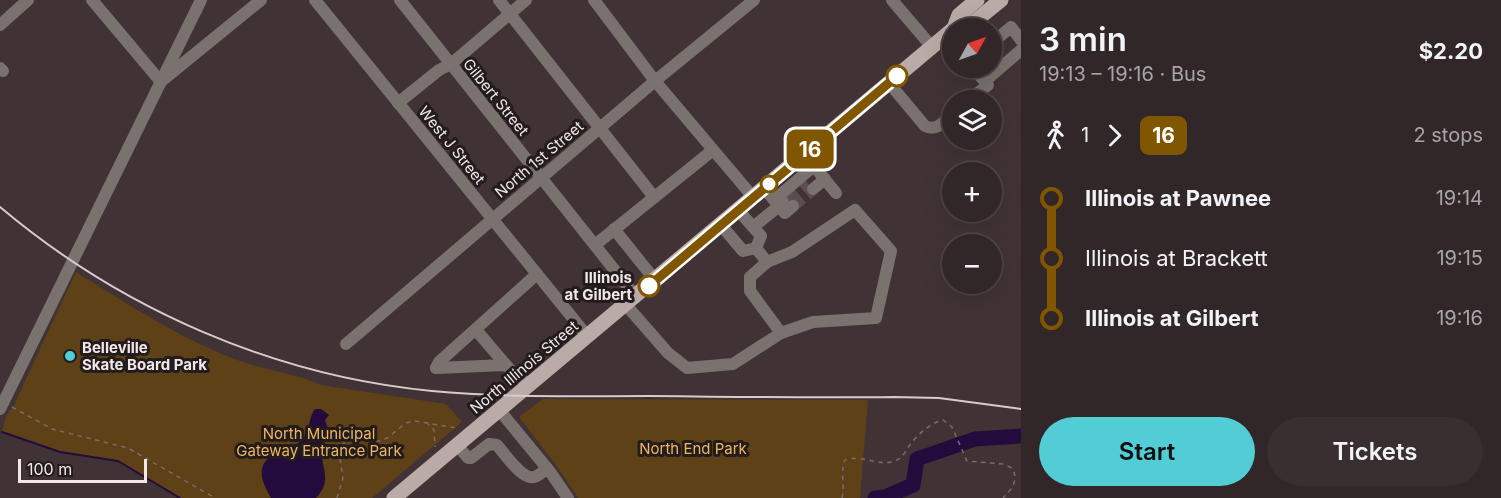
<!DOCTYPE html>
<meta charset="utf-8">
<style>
:root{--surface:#312628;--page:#392e30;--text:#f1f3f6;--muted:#a8a5a8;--line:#4c4345;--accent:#52ccd5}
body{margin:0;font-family:Inter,sans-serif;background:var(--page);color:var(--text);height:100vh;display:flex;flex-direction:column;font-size:22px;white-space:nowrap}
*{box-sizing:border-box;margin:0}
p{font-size:20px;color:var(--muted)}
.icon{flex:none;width:33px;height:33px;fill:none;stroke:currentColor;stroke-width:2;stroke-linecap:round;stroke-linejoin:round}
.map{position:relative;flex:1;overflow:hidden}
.drawer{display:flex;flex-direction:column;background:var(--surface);width:480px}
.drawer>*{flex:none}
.badge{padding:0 12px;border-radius:9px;font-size:21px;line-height:39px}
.needle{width:39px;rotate:50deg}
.fabs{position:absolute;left:942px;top:18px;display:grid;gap:12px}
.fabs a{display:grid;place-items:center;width:60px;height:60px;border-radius:50%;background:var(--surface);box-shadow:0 6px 24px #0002,0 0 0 2px var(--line);font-size:30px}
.scale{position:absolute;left:18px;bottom:15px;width:129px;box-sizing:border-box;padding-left:6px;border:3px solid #f1e7e8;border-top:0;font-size:16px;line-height:21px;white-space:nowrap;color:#f1e7e8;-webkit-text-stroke:4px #231c1d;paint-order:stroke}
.map>.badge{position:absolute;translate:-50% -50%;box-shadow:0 0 0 3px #fff}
.legs{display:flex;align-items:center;gap:9px;height:66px;padding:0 18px;font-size:20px}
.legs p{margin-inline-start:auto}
.overview{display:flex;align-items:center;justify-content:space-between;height:102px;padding:0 18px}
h1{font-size:33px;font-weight:600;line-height:45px}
.action{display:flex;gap:12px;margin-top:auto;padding:12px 18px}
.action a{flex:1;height:69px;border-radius:36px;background:var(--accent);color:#111;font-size:24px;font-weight:600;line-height:69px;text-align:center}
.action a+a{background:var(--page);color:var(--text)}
ul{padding:0 18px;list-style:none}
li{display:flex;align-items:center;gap:21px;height:60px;font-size:22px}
li i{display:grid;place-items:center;width:9px;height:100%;margin:0 8px;background:currentColor}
li i::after{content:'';width:15px;height:15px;margin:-8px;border:4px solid;border-radius:50%;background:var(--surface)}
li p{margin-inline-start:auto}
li:first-child i{background:linear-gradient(#0000 50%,currentColor 0)}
li:last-child i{background:linear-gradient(currentColor 50%,#0000 0)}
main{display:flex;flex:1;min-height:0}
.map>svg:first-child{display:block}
.green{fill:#5e4116}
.water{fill:#240b3e}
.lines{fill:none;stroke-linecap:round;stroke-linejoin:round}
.stream{stroke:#240b3e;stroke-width:2}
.river{stroke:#240b3e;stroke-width:15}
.minor-tunnel{stroke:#5b4e50;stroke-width:12;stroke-dasharray:12 6;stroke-linecap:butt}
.path{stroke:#796c6e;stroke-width:1.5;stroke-dasharray:4.5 4.5;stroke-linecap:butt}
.minor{stroke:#79726f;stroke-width:12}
.major{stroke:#baaba6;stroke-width:15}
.rail{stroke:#d6cccd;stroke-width:2}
.line-1-casing{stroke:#fff;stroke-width:14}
.line-1{stroke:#815601;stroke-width:9}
.stop-1-dot{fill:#fff;stroke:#815601;stroke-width:3}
.poi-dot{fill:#52ccd5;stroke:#231c1d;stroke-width:2}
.labels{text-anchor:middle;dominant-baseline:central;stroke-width:6;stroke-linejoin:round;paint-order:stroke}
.street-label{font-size:15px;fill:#f1e7e8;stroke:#231c1d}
.stop-label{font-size:15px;font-weight:bold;fill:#f1e7e8;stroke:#231c1d;text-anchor:end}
.poi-label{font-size:15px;font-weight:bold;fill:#f1e7e8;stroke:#231c1d;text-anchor:start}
.park-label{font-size:15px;fill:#f0b562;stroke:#231c1d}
</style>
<main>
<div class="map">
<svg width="1021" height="498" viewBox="0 0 1021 498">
<rect width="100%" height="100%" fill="#413335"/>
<g class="green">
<path d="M76,272C131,306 185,342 246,363C271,371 297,374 321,385L446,404L462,422L372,498H180L118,461L60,452L2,432L6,416L13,407Z"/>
<polygon points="543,399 868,400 860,498 578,498 556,465 519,417"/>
</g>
<path class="water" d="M315,409H321L329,415L325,420L329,431C326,437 322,444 322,450C321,470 333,480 316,498H271C258,475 256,462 282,449C287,446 295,445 300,442C310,434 308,418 315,409Z"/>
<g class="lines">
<polyline class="stream" points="2,432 60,452 118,461 180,498"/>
<polyline class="river" points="875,498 885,497 913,485 917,459 975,439 1021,436"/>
<g class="minor-tunnel">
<polyline points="787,199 807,182"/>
<polyline points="793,206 813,189"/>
</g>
<g class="path">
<polyline points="12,407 52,429 128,448 215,498"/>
<polyline points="426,422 434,430 435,447"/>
<polyline points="337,498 343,478 339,452 343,444 347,441 380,441 387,438 406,423 415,421 457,428"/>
<path d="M842,498C845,486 840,471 845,460C862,454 882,468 897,460C903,457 906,451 909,446C917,435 930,423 943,420L952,427L967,461L1003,464L1012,468C1019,480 1012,489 1003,498"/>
</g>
<g class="minor">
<polyline points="92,0 161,82"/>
<polyline points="315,0 588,337"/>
<polyline points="400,0 636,297"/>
<polyline points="499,0 654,197"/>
<polyline points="594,0 655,81 753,197"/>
<polyline points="892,0 932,47"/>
<polyline points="0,25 28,0"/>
<polyline points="992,43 1011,27 1021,40"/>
<polyline points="0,68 3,71"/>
<polyline points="164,79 261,0"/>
<polyline points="985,81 1021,50"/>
<path d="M889,83L925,126C937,132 944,121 952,114"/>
<polyline points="969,100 988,85 973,68"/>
<polyline points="398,103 439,70 451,64 526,0"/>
<polyline points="809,160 836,193"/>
<polyline points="813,189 825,179"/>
<polyline points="774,200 814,166"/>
<polyline points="783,202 779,206 785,213 793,206"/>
<polyline points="738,210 753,227 779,206 764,188"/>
<polyline points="721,225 743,251 756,248 761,236 753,227"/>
<polyline points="614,229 655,280"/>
<polyline points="595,245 713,150"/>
<polyline points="767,262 792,252 855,210 891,251 876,318 813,322 781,333"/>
<polyline points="626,305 668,353 687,368 733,364 781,333 750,291 750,277 767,262 756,248"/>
<polyline points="476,330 506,365"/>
<polyline points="346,344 655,81 754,0"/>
<polyline points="436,368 439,362 537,274"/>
<polyline points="436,368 506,365 514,374 530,385"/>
<polyline points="0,409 201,0"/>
<polyline points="500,411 551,473 568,498"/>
<path d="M458,446L468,458H471L489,444L497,445C505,454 522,480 534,477C539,476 543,471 547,468"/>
</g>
<g class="major">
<polyline points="954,28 959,15 977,0"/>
<polyline points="962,28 969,26 1001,0"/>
<polyline points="394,498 952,30"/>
</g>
<path class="rail" d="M0,207C121,309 274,376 432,391C504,398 577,396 649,396C731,397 813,398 894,397L939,398L1021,409"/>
</g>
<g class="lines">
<g class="line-1-casing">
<polyline id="line-1" points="649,286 897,76"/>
</g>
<use href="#line-1" class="line-1"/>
</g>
<g class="stop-1-dot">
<circle cx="897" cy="76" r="10"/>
<circle cx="769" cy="184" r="8"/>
<circle cx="649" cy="286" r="10"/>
</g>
<circle class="poi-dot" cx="70" cy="356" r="6"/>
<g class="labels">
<g class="street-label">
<text transform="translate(496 97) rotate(51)">Gilbert Street</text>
<text transform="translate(452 145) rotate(51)">West J Street</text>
<text transform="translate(539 159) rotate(-40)">North 1st Street</text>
<text transform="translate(524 367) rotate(-40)">North Illinois Street</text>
</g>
<g class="stop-label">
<text x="632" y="277">Illinois<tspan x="632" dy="17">at Gilbert</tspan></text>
</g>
<g class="poi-label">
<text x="82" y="347">Belleville<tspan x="82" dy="17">Skate Board Park</tspan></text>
</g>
<g class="park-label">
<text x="319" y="433">North Municipal<tspan x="319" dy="17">Gateway Entrance Park</tspan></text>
<text x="693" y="448">North End Park</text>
</g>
</g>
</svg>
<div class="fabs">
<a><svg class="needle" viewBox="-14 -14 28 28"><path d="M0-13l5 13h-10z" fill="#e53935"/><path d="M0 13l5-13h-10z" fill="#a8a5a8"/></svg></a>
<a><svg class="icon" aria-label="layers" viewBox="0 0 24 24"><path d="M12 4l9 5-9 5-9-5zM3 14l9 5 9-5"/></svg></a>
<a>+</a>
<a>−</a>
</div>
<div class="scale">100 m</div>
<b class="badge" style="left:810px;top:149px;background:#815601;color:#fff">16</b>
</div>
<section class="drawer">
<div class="overview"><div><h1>3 min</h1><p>19:13 – 19:16 · Bus</p></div><b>$2.20</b></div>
<div class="legs"><svg class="icon" aria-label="walk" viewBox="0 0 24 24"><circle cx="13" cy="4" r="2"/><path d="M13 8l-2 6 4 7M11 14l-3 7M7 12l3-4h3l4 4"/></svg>1<svg class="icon" aria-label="forward" viewBox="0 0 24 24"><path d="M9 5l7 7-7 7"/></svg><b class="badge" style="background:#815601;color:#fff">16</b><p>2 stops</p></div>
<ul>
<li><i style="color:#815601"></i><b>Illinois at Pawnee</b><p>19:14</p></li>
<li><i style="color:#815601"></i><span>Illinois at Brackett</span><p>19:15</p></li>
<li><i style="color:#815601"></i><b>Illinois at Gilbert</b><p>19:16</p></li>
</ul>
<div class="action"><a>Start</a><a>Tickets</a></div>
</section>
</main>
